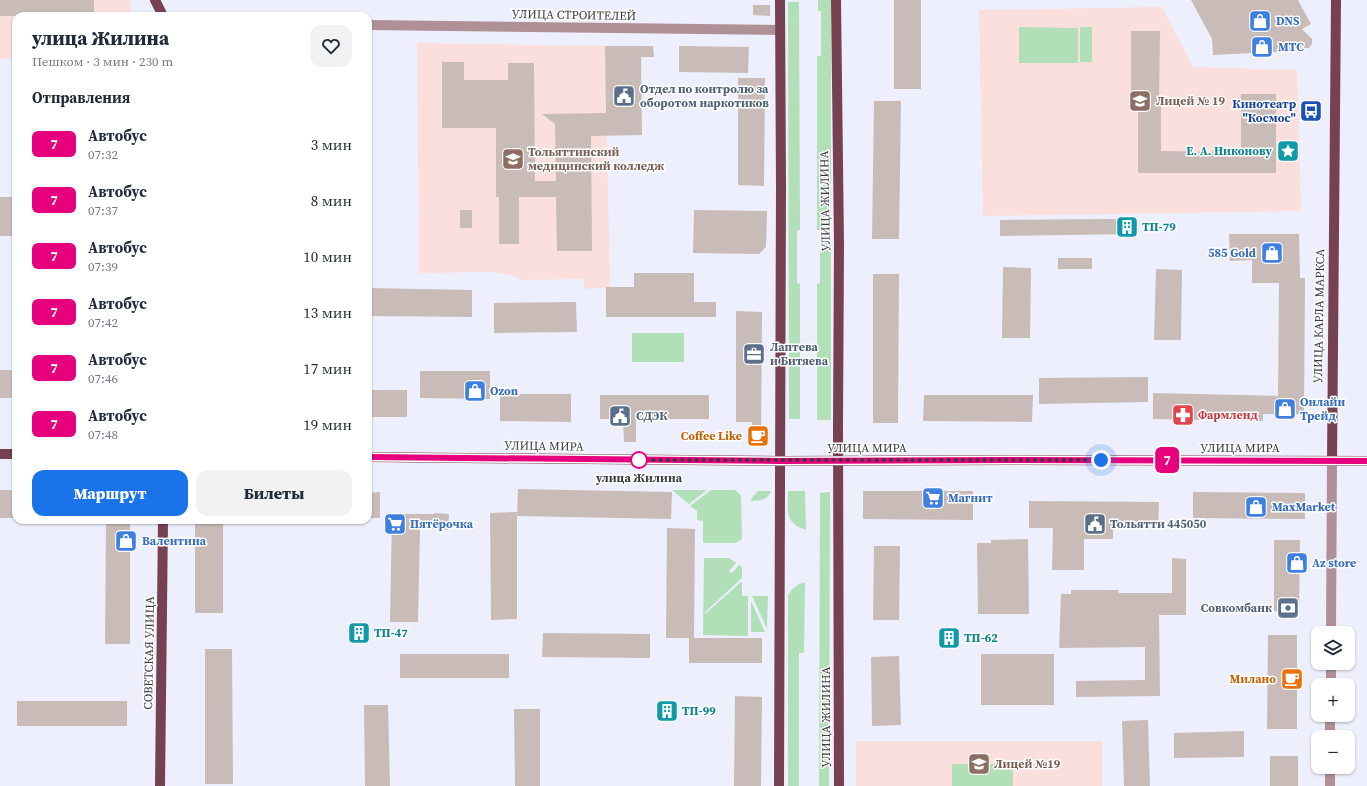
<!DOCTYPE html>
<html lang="ru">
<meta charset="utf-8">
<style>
:root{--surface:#fff;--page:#f2f2f3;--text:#1f2937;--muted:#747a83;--accent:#1a73e8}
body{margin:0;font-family:"Source Serif 4",serif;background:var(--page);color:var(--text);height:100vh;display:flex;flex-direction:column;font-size:15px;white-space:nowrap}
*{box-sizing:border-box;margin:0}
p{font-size:13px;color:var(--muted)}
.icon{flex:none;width:22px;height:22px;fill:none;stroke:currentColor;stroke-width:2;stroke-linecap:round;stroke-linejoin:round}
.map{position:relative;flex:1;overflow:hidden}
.details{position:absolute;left:12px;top:12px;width:360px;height:512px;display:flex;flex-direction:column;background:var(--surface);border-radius:12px;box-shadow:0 1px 3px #0004}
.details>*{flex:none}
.badge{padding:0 8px;border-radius:6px;font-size:14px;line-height:26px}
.buttons{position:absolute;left:1311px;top:626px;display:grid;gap:8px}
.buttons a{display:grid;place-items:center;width:44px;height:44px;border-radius:8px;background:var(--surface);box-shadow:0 1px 3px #0004;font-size:20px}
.you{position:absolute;width:20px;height:20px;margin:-10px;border:3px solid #fff;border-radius:50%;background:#1a73e8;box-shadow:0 0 0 6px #1a73e833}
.map>.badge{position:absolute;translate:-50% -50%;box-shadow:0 0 0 2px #fff}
h2{padding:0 20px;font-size:15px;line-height:36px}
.round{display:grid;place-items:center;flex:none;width:42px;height:42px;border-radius:12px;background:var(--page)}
.head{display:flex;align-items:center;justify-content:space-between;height:68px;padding:0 20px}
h1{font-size:19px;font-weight:800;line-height:30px}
.primary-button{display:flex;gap:8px;margin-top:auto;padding:8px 20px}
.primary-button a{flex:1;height:46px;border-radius:12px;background:var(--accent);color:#fff;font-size:16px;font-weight:800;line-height:46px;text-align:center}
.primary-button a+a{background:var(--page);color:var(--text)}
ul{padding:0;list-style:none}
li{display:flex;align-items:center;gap:12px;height:56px;padding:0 20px}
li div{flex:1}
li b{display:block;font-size:15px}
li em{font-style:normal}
li .badge{min-width:44px;font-weight:700;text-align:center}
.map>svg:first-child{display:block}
.education{fill:#fadfdd}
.grass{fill:#b0dfb8}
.building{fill:#c9bbb8}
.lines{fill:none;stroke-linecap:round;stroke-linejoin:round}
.minor{stroke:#b09097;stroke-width:10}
.major{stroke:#764150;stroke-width:10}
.line-casing{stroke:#fff;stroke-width:9}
.line{stroke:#e6007e;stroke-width:6}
.walk{stroke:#393a3e;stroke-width:4;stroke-dasharray:0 7.2}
.stop-dot{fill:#fff;stroke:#e6007e;stroke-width:2}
.labels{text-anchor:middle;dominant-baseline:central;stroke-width:3;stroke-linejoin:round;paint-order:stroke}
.street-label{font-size:12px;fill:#393a3e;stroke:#fff}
.shop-label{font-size:12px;font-weight:bold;fill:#366cbe;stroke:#fff;text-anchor:start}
.service-label{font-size:12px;font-weight:bold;fill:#4e5e75;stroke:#fff;text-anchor:start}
.education-label{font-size:12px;font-weight:bold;fill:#785e54;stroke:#fff;text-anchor:start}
.transit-label{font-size:12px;font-weight:bold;fill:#164399;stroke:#fff;text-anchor:end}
.culture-label{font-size:12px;font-weight:bold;fill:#0d838f;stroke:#fff;text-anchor:start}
.health-label{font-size:12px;font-weight:bold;fill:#be3a42;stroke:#fff;text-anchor:start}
.food-label{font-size:12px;font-weight:bold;fill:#c56008;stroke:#fff;text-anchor:end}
.stop-label{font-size:12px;font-weight:bold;fill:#393a3e;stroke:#fff}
</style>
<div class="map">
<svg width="1367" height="786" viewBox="0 0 1367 786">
<rect width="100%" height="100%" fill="#eeeffc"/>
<g class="education">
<polygon points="0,0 129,0 131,5 131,16 16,16 16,59 0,59"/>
<polygon points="1162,7 1193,67 1297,70 1301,211 983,216 979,10"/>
<polygon points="417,43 605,46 610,287 584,289 584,279 522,280 511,275 491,272 419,273"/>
<rect x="856" y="741" width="246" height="45"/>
</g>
<g class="grass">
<polygon points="818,0 831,0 831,420 817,420 817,284 820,283 820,230 817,230 817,56 821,56 821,11 818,11"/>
<polygon points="788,2 799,2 800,230 797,230 797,283 800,284 800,419 789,419"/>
<polygon points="1019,27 1078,28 1078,63 1019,63"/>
<rect x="1080" y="27" width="12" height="35"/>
<rect x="632" y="333" width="52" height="29"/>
<polygon points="672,490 707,490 689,504"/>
<polygon points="711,490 735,490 741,495 742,539 736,543 703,543 703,521 697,520 697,511 690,506"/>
<path d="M758,491H771C768,500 760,501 751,501L752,498Z"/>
<path d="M788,491H805L806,530C784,523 788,510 788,491Z"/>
<polygon points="830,492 829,786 819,786 820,493"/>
<polygon points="704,558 729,558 736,563 729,571 732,573 739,565 742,567 742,578 705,612 705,614 742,581 742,596 748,596 748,636 703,635"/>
<path d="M805,582L804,653H799V786H788V596C792,588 796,585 805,582Z"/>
<polygon points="752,596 768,596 767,629"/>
<polygon points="751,601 765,632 751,632"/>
<rect x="952" y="764" width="61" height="22"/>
</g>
<g class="building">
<rect x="0" y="0" width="94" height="16"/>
<rect x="894" y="0" width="27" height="89"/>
<polygon points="1191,0 1298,0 1311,24 1302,29 1312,39 1312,44 1309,48 1295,48 1294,51 1213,55 1212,39"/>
<polygon points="753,5 770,5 770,16 753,15"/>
<polygon points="1131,31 1160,31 1159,105 1161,105 1161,151 1241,152 1241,94 1276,94 1276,173 1138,173 1138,98 1131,98"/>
<polygon points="605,46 653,46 654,57 641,57 642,135 591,136 592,251 557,251 556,197 519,197 519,244 499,244 499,197 496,197 496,128 442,128 442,62 464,62 464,80 508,80 508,63 534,63 535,181 556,181 555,124 542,114 606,113"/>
<polygon points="679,46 749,47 748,73 679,72"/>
<polygon points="738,78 765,78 764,186 738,185"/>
<polygon points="874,101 901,101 899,239 872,239"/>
<rect x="0" y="197" width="16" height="39"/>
<rect x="460" y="210" width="12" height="18"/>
<polygon points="694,210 767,211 766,247 759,254 693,253"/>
<polygon points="1110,219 1134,220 1134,234 1000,236 1000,220"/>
<polygon points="1229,234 1299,234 1300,278 1305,278 1304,414 1263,414 1263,421 1153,419 1153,393 1278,396 1279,283 1252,283 1252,260 1230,261"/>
<rect x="1058" y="258" width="34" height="11"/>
<polygon points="1003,267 1031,268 1030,338 1002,338"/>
<polygon points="1156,269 1182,270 1181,340 1154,340"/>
<polygon points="634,273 694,273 694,302 716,302 716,317 606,317 606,287 634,287"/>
<polygon points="873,274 899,274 898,423 873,423"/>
<polygon points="368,288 472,290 472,317 368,316"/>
<polygon points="576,302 577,332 494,333 494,303"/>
<polygon points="736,311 762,312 761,441 751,440 752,422 736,422"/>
<rect x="0" y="370" width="16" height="28"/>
<polygon points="420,371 490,371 490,399 420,398"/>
<polygon points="1148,377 1148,402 1039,404 1039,378"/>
<rect x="368" y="390" width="39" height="27"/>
<polygon points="500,394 571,394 571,422 500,421"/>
<polygon points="600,395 709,395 709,419 636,419 636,442 624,442 623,419 600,419"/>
<polygon points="924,395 1033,395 1032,422 923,421"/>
<polygon points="518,489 672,492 671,519 517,516"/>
<rect x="0" y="490" width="16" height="28"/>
<polygon points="863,491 973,491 973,520 863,519"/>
<polygon points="380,492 380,518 368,518 368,493"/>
<polygon points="1193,492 1305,493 1305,519 1193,518"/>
<polygon points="1029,501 1159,502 1158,529 1113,529 1113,539 1084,539 1084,570 1052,570 1053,528 1029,528"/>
<polygon points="517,512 517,619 491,620 490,513"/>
<polygon points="434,513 449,514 448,530 420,528 418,622 390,622 392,514 434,514"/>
<polygon points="106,520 130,520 130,644 105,644"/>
<rect x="195" y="520" width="28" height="93"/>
<polygon points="667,528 695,529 694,638 666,638"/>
<polygon points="1028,539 1029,614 978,614 977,543 991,543 991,540"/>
<polygon points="1274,540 1300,540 1299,611 1274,611"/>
<polygon points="874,546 900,546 899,620 873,620"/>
<polygon points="1172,558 1186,559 1186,615 1159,615 1160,696 1076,697 1076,681 1145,680 1145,647 1059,648 1061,594 1071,594 1071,590 1118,590 1119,593 1172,593"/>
<polygon points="942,628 956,628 956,649 942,648"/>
<polygon points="543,633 650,634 650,658 542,657"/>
<polygon points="1268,635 1297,635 1297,729 1267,729"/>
<rect x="689" y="638" width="73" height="25"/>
<polygon points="205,649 232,649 233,784 205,784"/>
<rect x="400" y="654" width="109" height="24"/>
<rect x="981" y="654" width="73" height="51"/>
<polygon points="899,656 901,725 872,726 871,657"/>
<polygon points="735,696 762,697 761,786 734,786"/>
<rect x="17" y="701" width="110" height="25"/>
<polygon points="364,705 388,705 390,786 365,786"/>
<polygon points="514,709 540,709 540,786 515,786"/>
<polygon points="1148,720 1150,786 1124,786 1122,721"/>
<polygon points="1244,731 1244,757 1174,758 1174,733"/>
<rect x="1270" y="756" width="28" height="30"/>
</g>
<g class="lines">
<g class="minor">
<polyline points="368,25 780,30"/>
<polyline points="1331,633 1332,461"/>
<polyline points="1331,685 1331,663"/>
<polyline points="1330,737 1330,715"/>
<polyline points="1330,786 1330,767"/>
</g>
<g class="major">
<polyline points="155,0 163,16"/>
<polyline points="836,0 839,244 838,426 839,786"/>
<polyline points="0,454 16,454"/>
<polyline points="368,457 780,461 1009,460 1367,461"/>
<polyline points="1332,461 1336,0"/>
<polyline points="160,786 163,520"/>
<polyline points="779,786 781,187 780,0"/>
</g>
</g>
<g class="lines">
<g class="line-casing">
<polyline id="line" points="368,457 780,461 1009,460 1367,461"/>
</g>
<use href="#line" class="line"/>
<polyline class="walk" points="639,460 1101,460"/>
</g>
<defs>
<g id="shop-square" transform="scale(1.15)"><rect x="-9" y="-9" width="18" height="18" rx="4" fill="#3f7fe0" stroke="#fff"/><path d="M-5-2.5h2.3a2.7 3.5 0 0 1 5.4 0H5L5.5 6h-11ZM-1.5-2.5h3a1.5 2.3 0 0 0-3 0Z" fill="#fff"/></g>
<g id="civic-square" transform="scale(1.15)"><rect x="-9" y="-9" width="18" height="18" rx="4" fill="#5c6f8a" stroke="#fff"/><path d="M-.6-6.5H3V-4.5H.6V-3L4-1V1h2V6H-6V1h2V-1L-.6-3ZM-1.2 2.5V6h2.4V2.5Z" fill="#fff"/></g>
<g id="school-square" transform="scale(1.15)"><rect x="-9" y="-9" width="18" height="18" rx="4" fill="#8d6e63" stroke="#fff"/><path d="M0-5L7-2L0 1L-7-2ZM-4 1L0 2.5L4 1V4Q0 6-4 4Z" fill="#fff"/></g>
<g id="bus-square" transform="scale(1.15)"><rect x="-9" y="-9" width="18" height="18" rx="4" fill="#1a4fb4" stroke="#fff"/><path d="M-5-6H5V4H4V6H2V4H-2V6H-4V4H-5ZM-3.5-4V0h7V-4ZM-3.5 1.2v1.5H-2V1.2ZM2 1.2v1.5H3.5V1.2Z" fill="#fff"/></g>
<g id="sight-square" transform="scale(1.15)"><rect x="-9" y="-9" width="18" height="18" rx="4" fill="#0f9aa8" stroke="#fff"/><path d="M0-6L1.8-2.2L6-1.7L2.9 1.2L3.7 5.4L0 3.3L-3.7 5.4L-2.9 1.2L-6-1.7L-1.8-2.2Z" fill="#fff"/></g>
<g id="university-square" transform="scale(1.15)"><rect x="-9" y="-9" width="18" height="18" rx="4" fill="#8d6e63" stroke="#fff"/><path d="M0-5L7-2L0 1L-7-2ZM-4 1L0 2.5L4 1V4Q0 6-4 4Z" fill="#fff"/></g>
<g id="building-square" transform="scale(1.15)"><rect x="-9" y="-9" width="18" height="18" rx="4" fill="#0f9aa8" stroke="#fff"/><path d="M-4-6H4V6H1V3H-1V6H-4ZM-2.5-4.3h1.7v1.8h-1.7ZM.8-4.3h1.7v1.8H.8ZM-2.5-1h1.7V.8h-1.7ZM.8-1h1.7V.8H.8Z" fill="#fff"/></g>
<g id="office-square" transform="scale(1.15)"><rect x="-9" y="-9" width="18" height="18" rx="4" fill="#5c6f8a" stroke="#fff"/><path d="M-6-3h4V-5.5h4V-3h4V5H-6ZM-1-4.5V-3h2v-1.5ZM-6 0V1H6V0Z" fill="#fff"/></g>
<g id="pharmacy-square" transform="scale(1.15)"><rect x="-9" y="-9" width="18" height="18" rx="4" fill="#e0444e" stroke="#fff"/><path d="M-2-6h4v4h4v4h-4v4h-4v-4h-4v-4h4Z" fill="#fff"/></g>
<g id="cafe-square" transform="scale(1.15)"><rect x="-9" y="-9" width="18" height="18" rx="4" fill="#e8710a" stroke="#fff"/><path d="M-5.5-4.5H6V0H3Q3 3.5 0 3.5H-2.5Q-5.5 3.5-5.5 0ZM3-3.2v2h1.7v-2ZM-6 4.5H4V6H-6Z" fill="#fff"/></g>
<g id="supermarket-square" transform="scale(1.15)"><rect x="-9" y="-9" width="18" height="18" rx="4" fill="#3f7fe0" stroke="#fff"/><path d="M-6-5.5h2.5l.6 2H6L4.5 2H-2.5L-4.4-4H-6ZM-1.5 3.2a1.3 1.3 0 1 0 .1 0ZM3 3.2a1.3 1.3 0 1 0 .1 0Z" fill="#fff"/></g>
<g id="bank-square" transform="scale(1.15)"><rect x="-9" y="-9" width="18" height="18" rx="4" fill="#5c6f8a" stroke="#fff"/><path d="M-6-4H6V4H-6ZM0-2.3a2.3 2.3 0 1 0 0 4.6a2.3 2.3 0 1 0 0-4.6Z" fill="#fff"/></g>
</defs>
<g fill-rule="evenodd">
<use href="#shop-square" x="1260" y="21"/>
<use href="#shop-square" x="1262" y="47"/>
<use href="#civic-square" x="624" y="96"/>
<use href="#school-square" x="1140" y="101"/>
<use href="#bus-square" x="1311" y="111"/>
<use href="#sight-square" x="1288" y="151"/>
<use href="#university-square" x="513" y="159"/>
<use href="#building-square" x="1127" y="227"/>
<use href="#shop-square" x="1272" y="253"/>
<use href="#office-square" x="754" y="354"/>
<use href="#shop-square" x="475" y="391"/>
<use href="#shop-square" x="1285" y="409"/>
<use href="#pharmacy-square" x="1183" y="415"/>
<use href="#civic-square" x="620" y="416"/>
<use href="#cafe-square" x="758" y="436"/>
<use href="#supermarket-square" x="933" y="498"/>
<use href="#shop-square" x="1256" y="507"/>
<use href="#supermarket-square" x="395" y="524"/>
<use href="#civic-square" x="1095" y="524"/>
<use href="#shop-square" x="126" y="541"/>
<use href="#shop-square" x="1297" y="563"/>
<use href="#bank-square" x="1288" y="608"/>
<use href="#building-square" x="359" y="633"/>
<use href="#building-square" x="949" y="638"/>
<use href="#cafe-square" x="1292" y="679"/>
<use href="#building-square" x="667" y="711"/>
<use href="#school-square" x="979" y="764"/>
</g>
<circle class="stop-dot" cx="639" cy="460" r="8"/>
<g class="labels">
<g class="street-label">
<text transform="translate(574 15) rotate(1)">УЛИЦА СТРОИТЕЛЕЙ</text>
<text transform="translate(825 201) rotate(-91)">УЛИЦА ЖИЛИНА</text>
<text transform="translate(1319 316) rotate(-89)">УЛИЦА КАРЛА МАРКСА</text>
<text transform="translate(544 446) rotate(1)">УЛИЦА МИРА</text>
<text x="867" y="448">УЛИЦА МИРА</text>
<text x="1240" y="448">УЛИЦА МИРА</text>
<text transform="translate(149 653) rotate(-89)">СОВЕТСКАЯ УЛИЦА</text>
<text transform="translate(826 717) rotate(-90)">УЛИЦА ЖИЛИНА</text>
</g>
<g class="shop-label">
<text x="1276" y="21">DNS</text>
<text x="1278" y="47">МТС</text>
<text x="1256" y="253" text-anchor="end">585 Gold</text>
<text x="490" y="391">Ozon</text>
<text x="1300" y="402">Онлайн<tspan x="1300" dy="14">Трейд</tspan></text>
<text x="948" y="498">Магнит</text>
<text x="1272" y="507">MaxMarket</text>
<text x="410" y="524">Пятёрочка</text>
<text x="142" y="541">Валентина</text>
<text x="1312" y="563">Az store</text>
</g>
<g class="service-label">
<text x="640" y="89">Отдел по контролю за<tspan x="640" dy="14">оборотом наркотиков</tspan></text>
<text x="770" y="347">Лаптева<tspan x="770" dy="14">и Битяева</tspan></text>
<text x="636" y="416">СДЭК</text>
<text x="1110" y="524">Тольятти 445050</text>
<text x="1272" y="608" text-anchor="end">Совкомбанк</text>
</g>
<g class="education-label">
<text x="1156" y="101">Лицей № 19</text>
<text x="528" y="152">Тольяттинский<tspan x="528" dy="14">медицинский колледж</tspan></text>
<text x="994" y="764">Лицей №19</text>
</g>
<g class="transit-label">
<text x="1296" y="104">Кинотеатр<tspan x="1296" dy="14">"Космос"</tspan></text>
</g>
<g class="culture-label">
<text x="1272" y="151" text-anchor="end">Е. А. Никонову</text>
<text x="1142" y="227">ТП-79</text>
<text x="374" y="633">ТП-47</text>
<text x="964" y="638">ТП-62</text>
<text x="682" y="711">ТП-99</text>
</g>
<g class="health-label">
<text x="1198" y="415">Фармленд</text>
</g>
<g class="food-label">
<text x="742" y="436">Coffee Like</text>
<text x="1276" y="679">Милано</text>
</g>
<g class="stop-label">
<text x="639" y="478">улица Жилина</text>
</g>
</g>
</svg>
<div class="buttons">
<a><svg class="icon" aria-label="layers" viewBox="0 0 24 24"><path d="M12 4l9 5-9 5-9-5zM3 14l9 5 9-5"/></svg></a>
<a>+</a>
<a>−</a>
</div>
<div class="you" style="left:1101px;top:460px"></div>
<b class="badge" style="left:1167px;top:460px;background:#e6007e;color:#fff">7</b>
<section class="details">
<div class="head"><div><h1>улица Жилина</h1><p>Пешком · 3 мин · 230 m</p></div><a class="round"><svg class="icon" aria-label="heart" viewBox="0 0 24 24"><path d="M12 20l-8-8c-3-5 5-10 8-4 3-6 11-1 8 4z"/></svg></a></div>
<h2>Отправления</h2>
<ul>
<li><span class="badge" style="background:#e6007e;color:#fff">7</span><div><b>Автобус</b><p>07:32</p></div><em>3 мин</em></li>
<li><span class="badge" style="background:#e6007e;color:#fff">7</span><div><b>Автобус</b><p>07:37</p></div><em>8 мин</em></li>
<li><span class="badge" style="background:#e6007e;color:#fff">7</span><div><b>Автобус</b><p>07:39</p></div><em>10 мин</em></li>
<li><span class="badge" style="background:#e6007e;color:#fff">7</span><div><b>Автобус</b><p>07:42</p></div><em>13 мин</em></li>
<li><span class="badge" style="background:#e6007e;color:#fff">7</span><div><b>Автобус</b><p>07:46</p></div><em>17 мин</em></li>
<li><span class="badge" style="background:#e6007e;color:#fff">7</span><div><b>Автобус</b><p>07:48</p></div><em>19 мин</em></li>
</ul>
<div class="primary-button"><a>Маршрут</a><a>Билеты</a></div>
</section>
</div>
